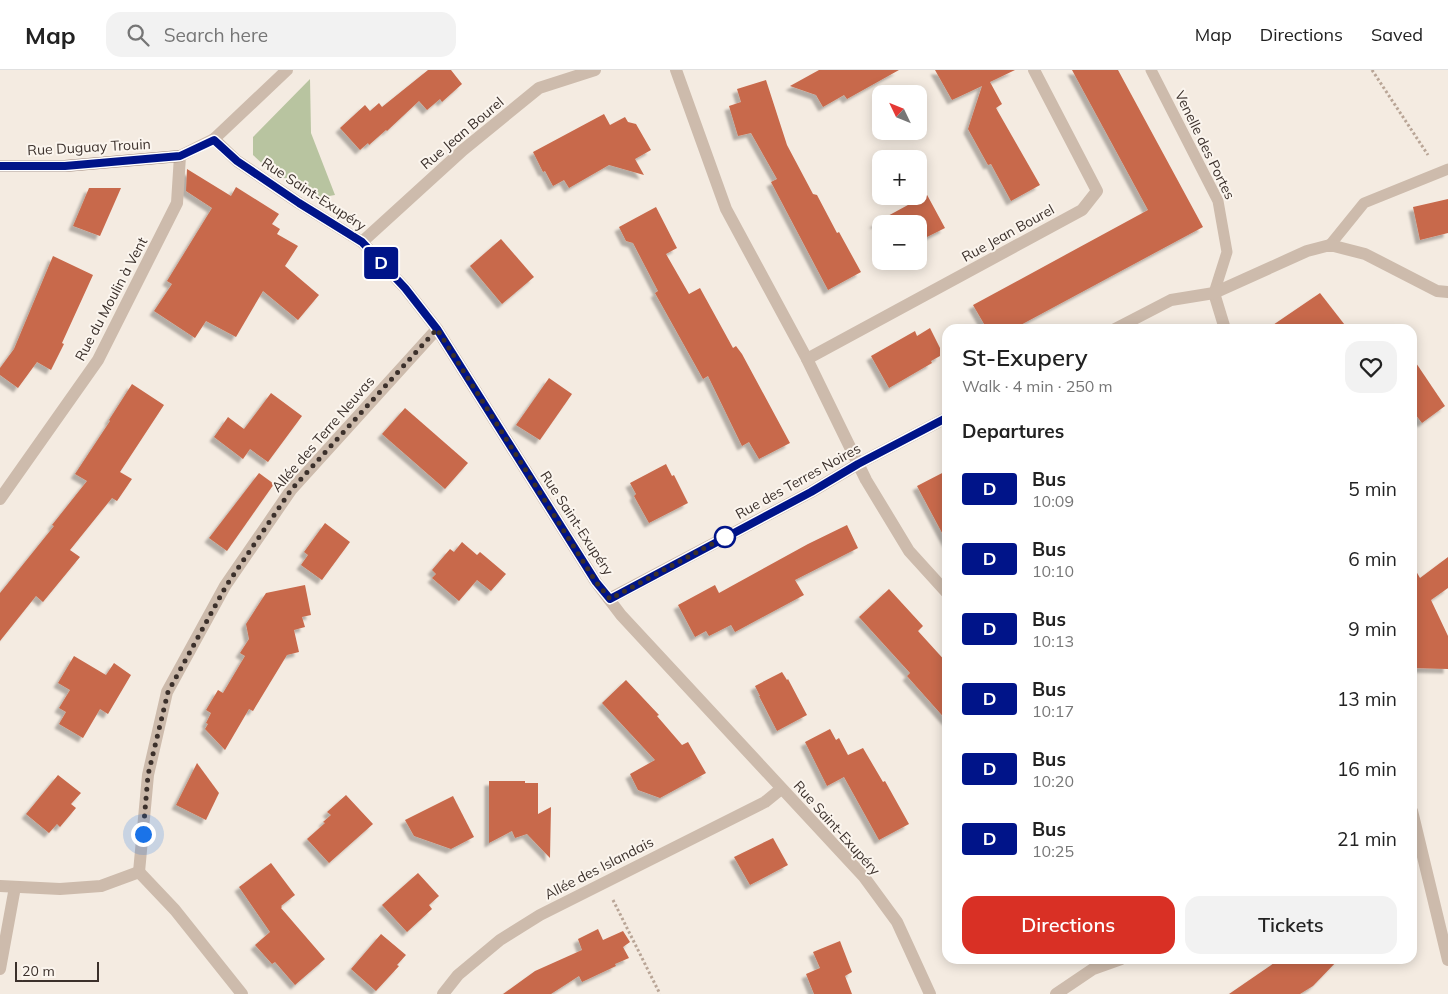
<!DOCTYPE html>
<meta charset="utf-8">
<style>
:root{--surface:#fff;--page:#f2f2f2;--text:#222;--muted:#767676;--line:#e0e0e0;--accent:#d93025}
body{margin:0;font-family:Mulish,sans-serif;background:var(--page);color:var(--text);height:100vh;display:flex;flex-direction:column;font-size:19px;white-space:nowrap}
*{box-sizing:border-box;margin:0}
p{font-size:16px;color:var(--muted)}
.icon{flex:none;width:28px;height:28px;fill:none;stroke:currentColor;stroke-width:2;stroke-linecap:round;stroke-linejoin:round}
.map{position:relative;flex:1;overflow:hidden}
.panel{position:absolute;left:942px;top:254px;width:475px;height:640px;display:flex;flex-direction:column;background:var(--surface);border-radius:15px;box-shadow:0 2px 12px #0003}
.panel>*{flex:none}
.badge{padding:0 10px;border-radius:4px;font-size:18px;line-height:32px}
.needle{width:32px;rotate:313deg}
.controls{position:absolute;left:872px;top:15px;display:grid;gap:10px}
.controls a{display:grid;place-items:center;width:55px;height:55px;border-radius:10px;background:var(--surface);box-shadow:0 2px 12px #0003;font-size:25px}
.scale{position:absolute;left:15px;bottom:12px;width:84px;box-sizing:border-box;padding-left:5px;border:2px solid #3b302b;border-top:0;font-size:14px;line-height:18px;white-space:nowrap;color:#3b302b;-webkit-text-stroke:4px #fbf5ee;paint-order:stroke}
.you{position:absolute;width:25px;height:25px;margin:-12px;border:4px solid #fff;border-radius:50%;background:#1a73e8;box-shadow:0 0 0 8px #1a73e833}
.map>.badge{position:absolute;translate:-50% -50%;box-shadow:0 0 0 2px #fff}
h2{padding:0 20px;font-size:19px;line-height:45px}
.round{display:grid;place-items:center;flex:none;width:52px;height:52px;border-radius:15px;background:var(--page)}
.headline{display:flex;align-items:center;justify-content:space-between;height:85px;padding:0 20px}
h1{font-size:24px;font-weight:600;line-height:38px}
.cta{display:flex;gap:10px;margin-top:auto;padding:10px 20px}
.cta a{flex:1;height:58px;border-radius:15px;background:var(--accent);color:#fff;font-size:20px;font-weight:600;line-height:58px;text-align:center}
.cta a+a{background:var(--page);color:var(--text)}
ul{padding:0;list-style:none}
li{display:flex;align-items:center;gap:15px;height:70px;padding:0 20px}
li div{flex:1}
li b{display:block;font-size:19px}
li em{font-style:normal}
li .badge{min-width:55px;font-weight:700;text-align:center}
header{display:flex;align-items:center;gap:30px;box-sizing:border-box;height:70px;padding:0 25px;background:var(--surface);border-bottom:1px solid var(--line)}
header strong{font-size:24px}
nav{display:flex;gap:28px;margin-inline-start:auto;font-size:18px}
.search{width:350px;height:45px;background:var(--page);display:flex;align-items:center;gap:12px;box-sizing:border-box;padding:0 18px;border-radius:15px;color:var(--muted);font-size:19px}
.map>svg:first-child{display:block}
.green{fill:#b8c4a0}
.building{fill:#c8694b;filter:url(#shadow)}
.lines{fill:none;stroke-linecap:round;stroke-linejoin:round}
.path{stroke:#b9a596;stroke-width:3;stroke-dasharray:2.5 2.5;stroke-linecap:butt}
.service{stroke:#cdbbac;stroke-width:11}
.minor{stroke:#cdbbac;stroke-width:12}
.tertiary{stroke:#cdbbac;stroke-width:12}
.secondary{stroke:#a18a7d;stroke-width:12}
.line-casing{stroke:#fff;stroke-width:11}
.line{stroke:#001489;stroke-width:8}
.walk{stroke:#3b302b;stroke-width:5;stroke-dasharray:0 9}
.stop-dot{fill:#fff;stroke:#001489;stroke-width:2.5}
.labels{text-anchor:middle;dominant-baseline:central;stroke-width:4;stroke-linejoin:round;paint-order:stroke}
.street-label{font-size:14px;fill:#3b302b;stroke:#fbf5ee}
</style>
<header>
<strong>Map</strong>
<div class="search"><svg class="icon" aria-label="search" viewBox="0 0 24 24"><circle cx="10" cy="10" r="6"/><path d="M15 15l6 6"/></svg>Search here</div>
<nav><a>Map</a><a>Directions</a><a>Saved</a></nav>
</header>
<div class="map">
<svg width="1448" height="924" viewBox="0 0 1448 924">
<defs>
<filter id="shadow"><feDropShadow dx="-4.5" dy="4.5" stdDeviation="1" flood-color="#0004"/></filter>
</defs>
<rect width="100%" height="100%" fill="#f4ebe1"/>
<polygon class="green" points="310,9 311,63 335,125 318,128 266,97 253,85 253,67"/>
<g class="building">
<polygon points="428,0 451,0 462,14 442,32 440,29 427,40 419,31 387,61 386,60 369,75 368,73 360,80 340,58 365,35 370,41 379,33 382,37"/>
<polygon points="819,0 899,0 847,29 844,25 823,37 816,25 790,16"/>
<polygon points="935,0 1015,0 990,12 1002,34 996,38 1040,115 1011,131 991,94 988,95 968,59 982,16 952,30"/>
<polygon points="1072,0 1118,0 1203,157 1013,259 987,259 973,235 1148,140"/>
<polygon points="766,10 787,75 813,124 817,125 837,163 839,162 861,202 828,220 771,112 777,109 751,63 738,66 729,36 741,32 737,19"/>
<polygon points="604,44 610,55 625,47 628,52 636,54 651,80 635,89 644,105 609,95 569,118 564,110 553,116 545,101 543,102 533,82"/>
<polygon points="187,99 231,126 236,117 279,144 272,154 280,159 277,164 298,176 285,196 319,225 298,250 263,221 236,267 206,251 195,268 154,241 172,214 167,211 212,138 186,121"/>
<polygon points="919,110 945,158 919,171 919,154 873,154 919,129"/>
<polygon points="89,118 121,118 100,166 73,156"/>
<polygon points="1448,129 1448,163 1420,170 1413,137"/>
<polygon points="656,137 677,178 666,184 689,224 700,218 733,278 736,276 742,284 790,373 759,389 749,372 742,376 708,306 703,309 655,223 658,221 633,173 626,171 619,157"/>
<polygon points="501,169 534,207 502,234 470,196"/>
<polygon points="53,186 93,205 62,273 64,274 51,300 37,292 18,318 0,305 0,298 14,279"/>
<polygon points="1320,223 1348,259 1267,259"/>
<polygon points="930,258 940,278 940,286 931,291 932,293 889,318 871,286 915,261 917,266"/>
<polygon points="1412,287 1445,336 1422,353 1412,340"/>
<polygon points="549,308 572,324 540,370 516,355"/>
<polygon points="132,314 164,335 120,402 132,409 117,431 112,428 70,480 80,487 43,532 36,526 0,571 0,523 54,456 52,455 87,411 75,404 110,351 109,350"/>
<polygon points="271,323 302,346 268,392 250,379 243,389 214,367 228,347 244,359"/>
<polygon points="405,338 468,393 445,419 382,364"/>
<polygon points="666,394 672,406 674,405 688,433 649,453 634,426 636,424 630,413"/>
<polygon points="948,400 948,474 917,416"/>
<polygon points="259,403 274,414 227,481 209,468"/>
<polygon points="325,453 350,472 322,510 301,495 308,485 304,482"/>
<polygon points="847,455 858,478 795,510 804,525 735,562 731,555 709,566 706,561 695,567 678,535 715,515 719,523 808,474"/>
<polygon points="462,472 477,485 480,482 506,504 491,521 477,510 459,531 432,508 436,504 432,500 450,479 454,482"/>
<polygon points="1448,487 1448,518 1431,530 1448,566 1448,599 1412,598 1412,494 1420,508"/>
<polygon points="305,515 311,545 302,547 305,557 294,560 299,582 287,585 253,641 249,639 225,680 205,659 208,654 206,653 211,643 206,640 218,620 223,623 245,586 240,583 249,569 246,554 266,523"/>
<polygon points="889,519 923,556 918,561 948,594 948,652 907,606 910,603 859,547"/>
<polygon points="74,586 106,605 114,593 131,605 108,644 100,639 83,668 59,654 66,642 59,638 70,620 58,613"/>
<polygon points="782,602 787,610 788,609 807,645 777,661 759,626 760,626 755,616"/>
<polygon points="626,610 659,645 657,646 682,675 688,672 706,703 660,728 638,720 630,704 655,690 602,633"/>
<polygon points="830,659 836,670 839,668 848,685 863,678 883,712 885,711 909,754 879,770 844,707 827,716 805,672"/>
<polygon points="197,693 219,723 206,750 176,735"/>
<polygon points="58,705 81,723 71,734 76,738 60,757 57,754 49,763 26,744"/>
<polygon points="489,711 525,711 525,713 538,713 538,744 551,737 550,788 527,764 515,768 512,761 489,773"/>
<polygon points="346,725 373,754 329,793 307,769 325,753 323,752 331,745 327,742"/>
<polygon points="453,726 474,767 451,779 414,766 405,750"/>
<polygon points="773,768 788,795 750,815 734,787"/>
<polygon points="271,793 295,825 281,836 282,837 281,838 325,889 295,915 275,892 272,894 255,875 270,862 239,817"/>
<polygon points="418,803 439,826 429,835 432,839 407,862 382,835"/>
<polygon points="598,859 603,870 623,861 630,872 623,877 629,888 615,894 616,896 582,912 579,906 551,924 503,924 535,901 582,880 578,869"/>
<polygon points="381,864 406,885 397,895 399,896 376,921 351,899"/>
<polygon points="840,871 852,902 845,906 852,924 814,924 806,904 820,898 813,882"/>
<polygon points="1280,889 1339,889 1313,916 1300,924 1229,924"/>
</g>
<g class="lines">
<g class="path">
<polyline points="1372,0 1428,85"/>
<polyline points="613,830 660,924"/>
</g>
<g class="service">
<polyline points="1151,0 1218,131 1227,182 1214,223"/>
<polyline points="1330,175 1364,133 1448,99"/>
</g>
<g class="minor">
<polyline points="676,0 726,139 807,289"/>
<polyline points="214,69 237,91 299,133 362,172 405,218 437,259 596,512 621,545 864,807 897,852 930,924"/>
<polyline points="362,172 463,80 539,18 595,0"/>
<polyline points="1214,223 1225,259"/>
<polyline points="1115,259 1171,230 1214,223 1307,181 1330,175 1365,184 1437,221 1448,222"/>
<polyline points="948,524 909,481 866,410 807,289 1082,140 1097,121 1034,0"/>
<polyline points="609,529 811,422 858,394 948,347"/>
<polyline points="1412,741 1448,890"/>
<polyline points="139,802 148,705 167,622 225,516 291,420 437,259"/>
<polyline points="0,816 60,819 101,816 139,802 175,840 242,924"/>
<polyline points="0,899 15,817"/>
<polyline points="443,924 458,905 500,870 540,845 765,732 781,719"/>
<polyline points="1056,924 1093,899 1121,889"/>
</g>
<polyline class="tertiary" points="0,429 98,290 177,133 180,86 214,69 287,0"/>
<polyline class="secondary" points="0,96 65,96 180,86"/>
</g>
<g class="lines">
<g class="line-casing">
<polyline id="line" points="0,96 65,96 180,86 214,70 237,91 299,133 362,172 405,218 437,259 596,512 610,529 811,422 858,394 948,347"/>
</g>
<use href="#line" class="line"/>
<polyline class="walk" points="143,764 148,705 168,622 226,516 291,420 437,259 596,512 610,529 727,466 725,467"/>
</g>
<circle class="stop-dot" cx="725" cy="467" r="10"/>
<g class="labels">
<g class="street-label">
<text transform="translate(462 63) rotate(-40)">Rue Jean Bourel</text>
<text transform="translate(1205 75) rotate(64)">Venelle des Portes</text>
<text transform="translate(89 77) rotate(-3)">Rue Duguay Trouin</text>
<text transform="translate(314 124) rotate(33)">Rue Saint-Exupéry</text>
<text transform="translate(1008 163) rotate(-29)">Rue Jean Bourel</text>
<text transform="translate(111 229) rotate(-62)">Rue du Moulin à Vent</text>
<text transform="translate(323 364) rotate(-49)">Allée des Terre Neuvas</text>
<text transform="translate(798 411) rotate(-29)">Rue des Terres Noires</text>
<text transform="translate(577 453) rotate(57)">Rue Saint-Exupéry</text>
<text transform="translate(837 758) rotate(48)">Rue Saint-Exupéry</text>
<text transform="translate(599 798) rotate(-27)">Allée des Islandais</text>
</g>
</g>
</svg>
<div class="controls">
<a><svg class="needle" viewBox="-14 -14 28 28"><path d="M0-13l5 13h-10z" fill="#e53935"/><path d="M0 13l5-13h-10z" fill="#767676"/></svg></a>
<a>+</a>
<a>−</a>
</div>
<div class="scale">20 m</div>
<div class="you" style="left:143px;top:764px"></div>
<b class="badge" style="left:381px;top:193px;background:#001489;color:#fff">D</b>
<section class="panel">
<div class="headline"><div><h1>St-Exupery</h1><p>Walk · 4 min · 250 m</p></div><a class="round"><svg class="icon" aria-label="heart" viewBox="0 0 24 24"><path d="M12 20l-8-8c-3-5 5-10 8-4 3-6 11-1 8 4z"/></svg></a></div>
<h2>Departures</h2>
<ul>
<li><span class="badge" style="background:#001489;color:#fff">D</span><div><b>Bus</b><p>10:09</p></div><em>5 min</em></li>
<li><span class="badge" style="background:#001489;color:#fff">D</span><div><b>Bus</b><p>10:10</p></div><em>6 min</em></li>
<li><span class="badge" style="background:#001489;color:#fff">D</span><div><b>Bus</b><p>10:13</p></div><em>9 min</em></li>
<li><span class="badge" style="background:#001489;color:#fff">D</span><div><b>Bus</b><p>10:17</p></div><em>13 min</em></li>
<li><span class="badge" style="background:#001489;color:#fff">D</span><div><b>Bus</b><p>10:20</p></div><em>16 min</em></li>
<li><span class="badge" style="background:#001489;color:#fff">D</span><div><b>Bus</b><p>10:25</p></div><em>21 min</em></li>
</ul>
<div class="cta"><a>Directions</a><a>Tickets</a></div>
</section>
</div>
